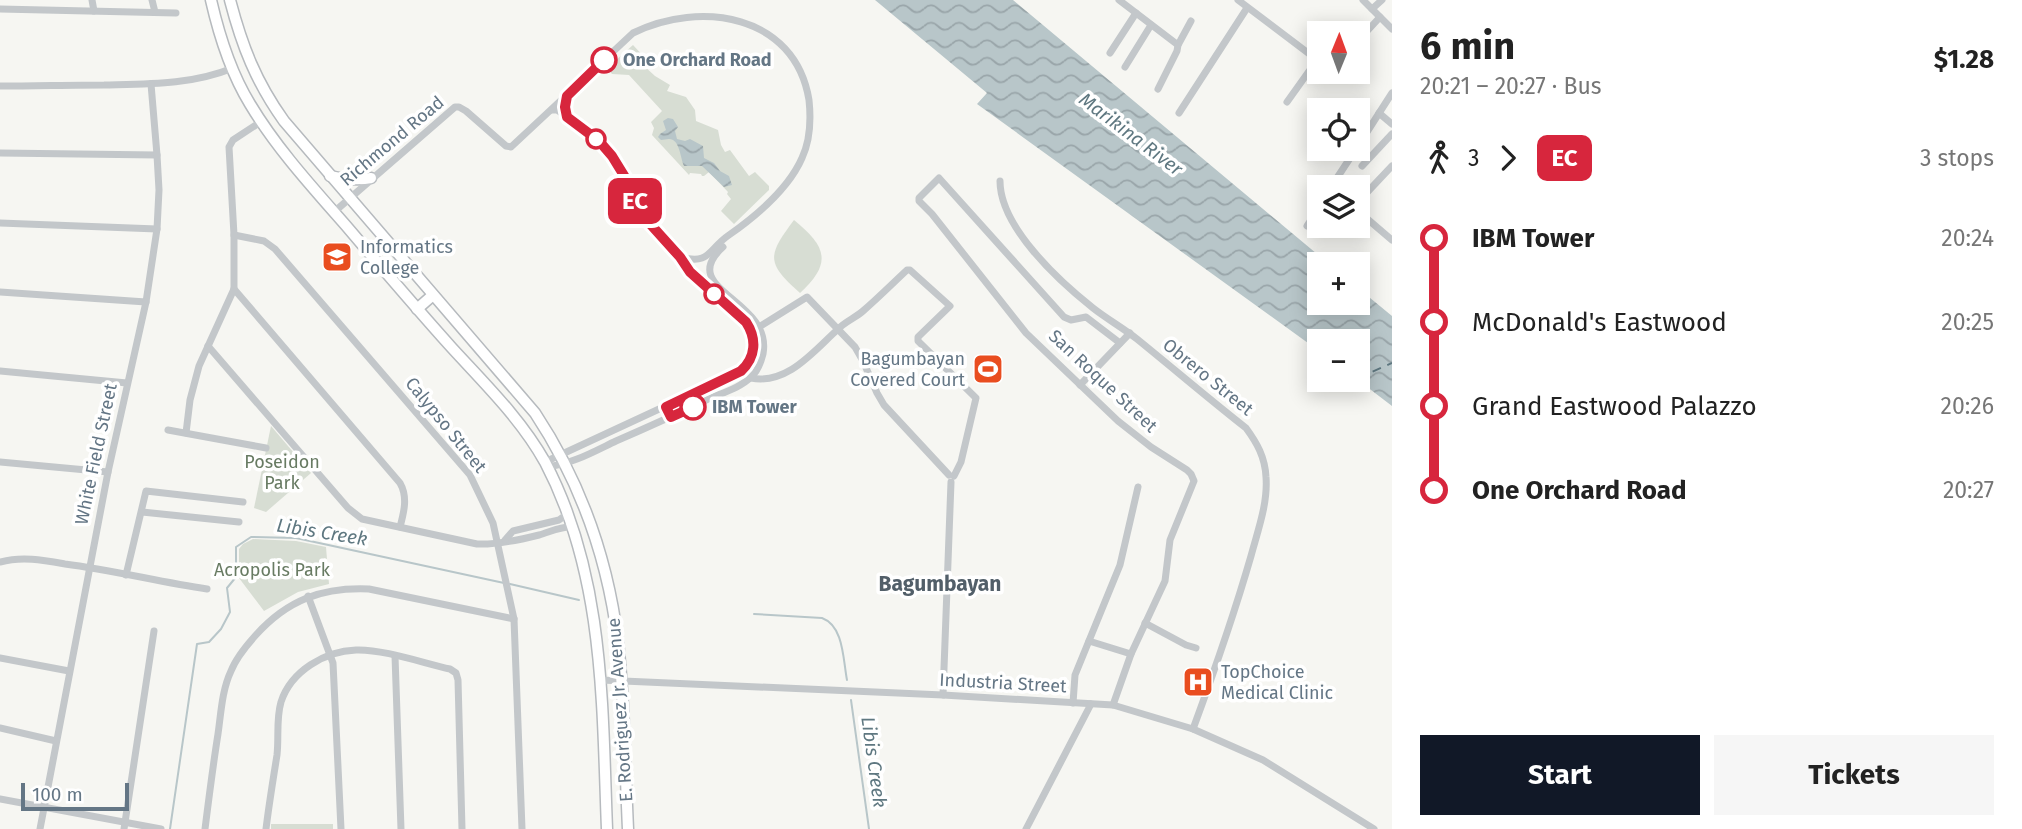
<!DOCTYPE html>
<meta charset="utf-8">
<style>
:root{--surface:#fff;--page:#f6f6f6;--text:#222;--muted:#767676;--accent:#111827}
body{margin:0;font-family:"Fira Sans",sans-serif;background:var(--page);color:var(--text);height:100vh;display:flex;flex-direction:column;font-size:26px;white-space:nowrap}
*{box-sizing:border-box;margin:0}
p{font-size:23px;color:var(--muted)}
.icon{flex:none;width:38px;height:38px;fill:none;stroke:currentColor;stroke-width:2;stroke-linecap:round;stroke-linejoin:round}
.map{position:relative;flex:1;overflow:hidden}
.panel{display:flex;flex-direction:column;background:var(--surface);width:630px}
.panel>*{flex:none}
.badge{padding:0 14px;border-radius:10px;font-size:24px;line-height:46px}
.needle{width:46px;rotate:1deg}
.controls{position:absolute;left:1307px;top:21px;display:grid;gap:14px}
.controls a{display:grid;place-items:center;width:63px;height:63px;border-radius:0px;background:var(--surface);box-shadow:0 4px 18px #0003;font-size:35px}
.scale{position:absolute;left:21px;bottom:18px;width:108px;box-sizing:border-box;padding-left:7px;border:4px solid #647685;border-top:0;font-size:19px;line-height:24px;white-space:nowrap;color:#647685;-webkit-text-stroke:5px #fff;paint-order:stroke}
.map>.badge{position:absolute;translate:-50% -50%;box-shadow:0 0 0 4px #fff}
.legs{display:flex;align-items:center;gap:10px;height:77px;padding:0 28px;font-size:23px}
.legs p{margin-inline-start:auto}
.head{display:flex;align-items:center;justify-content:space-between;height:119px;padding:0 28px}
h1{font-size:38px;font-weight:700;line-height:52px}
.primary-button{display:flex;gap:14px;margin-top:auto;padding:14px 28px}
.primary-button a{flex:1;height:80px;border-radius:0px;background:var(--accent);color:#fff;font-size:28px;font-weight:700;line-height:80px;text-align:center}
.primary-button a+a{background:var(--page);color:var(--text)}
ul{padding:0 28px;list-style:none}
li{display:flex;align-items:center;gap:24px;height:84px;font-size:26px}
li i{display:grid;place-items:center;width:10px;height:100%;margin:0 9px;background:currentColor}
li i::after{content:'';width:18px;height:18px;margin:-9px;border:5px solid;border-radius:50%;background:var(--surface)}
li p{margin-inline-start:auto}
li:first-child i{background:linear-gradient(#0000 50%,currentColor 0)}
li:last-child i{background:linear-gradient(currentColor 50%,#0000 0)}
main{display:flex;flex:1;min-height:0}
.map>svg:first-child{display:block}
.park{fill:#d7ddd3}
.water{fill:url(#water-waves)}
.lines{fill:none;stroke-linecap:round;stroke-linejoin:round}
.stream{stroke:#b8c6c9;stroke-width:2}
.ferry{stroke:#5f7881;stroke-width:2;stroke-dasharray:9 7;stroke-linecap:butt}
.major-casing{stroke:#b6babe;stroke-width:13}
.minor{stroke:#c3c7ca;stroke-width:7}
.major{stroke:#fff;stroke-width:10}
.line-1-casing{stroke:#fff;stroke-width:16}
.line-1{stroke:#d7263d;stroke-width:10}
.stop-1-dot{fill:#fff;stroke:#d7263d;stroke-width:3.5}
.labels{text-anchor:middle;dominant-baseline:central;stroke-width:7;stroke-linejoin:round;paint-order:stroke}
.stop-label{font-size:18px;font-weight:bold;fill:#647685;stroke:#fff;text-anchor:start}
.street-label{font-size:18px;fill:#647685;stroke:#fff}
.poi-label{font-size:18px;fill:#647685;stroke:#fff;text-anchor:start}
.park-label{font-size:18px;fill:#687b63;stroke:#fff}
.water-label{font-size:19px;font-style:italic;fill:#5f7881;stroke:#fff}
.quarter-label{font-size:21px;font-weight:bold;fill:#525f69;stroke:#fff}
</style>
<main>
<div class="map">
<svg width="1392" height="829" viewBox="0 0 1392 829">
<defs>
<pattern id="water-waves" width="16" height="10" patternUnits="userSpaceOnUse" patternTransform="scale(1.75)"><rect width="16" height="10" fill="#b8c6c9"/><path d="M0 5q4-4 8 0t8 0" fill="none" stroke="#99a5a9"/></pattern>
</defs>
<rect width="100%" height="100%" fill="#f6f6f2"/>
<g class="park">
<polygon points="633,45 647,60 643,65 655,76 670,85 667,91 686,97 695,110 696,121 718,130 721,145 725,152 730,150 749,176 755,172 769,186 769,190 734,224 721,211 731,199 727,194 728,192 709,172 704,176 702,176 701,174 690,173 689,175 652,135 654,128 651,122 662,111 629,75 612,74 607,68"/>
<path d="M794,220C826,246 833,263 800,293C765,262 768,255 794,220Z"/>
<polygon points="271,426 311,473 266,512 254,508"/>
<polygon points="253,539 296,541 326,547 329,584 298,592 264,611 239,578 239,549 243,544"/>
<rect x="271" y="824" width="62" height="5"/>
</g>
<g class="water">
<polygon points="875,0 1013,0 1329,264 1320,264 1320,303 1358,303 1358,288 1392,316 1392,406 1358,380 1358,341 1320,341 1319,351 977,104 987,93"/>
<path d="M668,118L673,119L678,127L675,131L677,139L685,141L690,139L703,146L704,158L714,163L720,171L729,176L732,185L724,187L702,166H684C681,160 680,144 673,140C669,138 665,140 661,140L658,137L660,134L666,130L663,121Z"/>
</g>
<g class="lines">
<g class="stream">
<polyline points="510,584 579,600"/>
<path d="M754,614L822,618C844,626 843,660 847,680"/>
<polyline points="851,700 869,829"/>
<polyline points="170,829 197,644 209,642 221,629 230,612 227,588 236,577 236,547 251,537 296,538 504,583"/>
</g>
<polyline class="ferry" points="1358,378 1392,363"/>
<g class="major-casing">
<g id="major">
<path d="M211,0C219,35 231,73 250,104C277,149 313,188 348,228C382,268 416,308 452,348C485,384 521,419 545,462C605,576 602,705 607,829"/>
<path d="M230,0C242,46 256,82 284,121L535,413C580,481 608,560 618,642C625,704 625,767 628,829"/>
<path d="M330,176C344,179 357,181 371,178"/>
<polyline points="417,309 433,295"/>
</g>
</g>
<g class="minor">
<polyline points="92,0 94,11"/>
<polyline points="152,0 155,12"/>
<polyline points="1119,0 1178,45"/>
<polyline points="1238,0 1320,62"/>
<polyline points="1363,0 1392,29"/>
<polyline points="0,9 176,13"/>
<polyline points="1372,9 1382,0"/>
<polyline points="1358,41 1380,17"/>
<polyline points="1110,53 1136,13"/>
<polyline points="1125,67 1151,25"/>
<path d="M0,86C35,86 69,85 104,85C148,84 191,85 233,68"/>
<polyline points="1158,89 1177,51 1178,45 1191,21"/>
<polyline points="1287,102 1317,60"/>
<polyline points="1179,113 1247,8"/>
<polyline points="1379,113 1392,124"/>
<polyline points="1358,146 1392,93"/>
<polyline points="0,153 157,155"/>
<polyline points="1362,166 1392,134"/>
<path d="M1000,181C1000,227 1059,281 1093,308C1107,319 1123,328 1137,339C1174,369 1209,399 1246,428C1257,443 1265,457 1266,477C1268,503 1258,530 1251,556C1234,615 1214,672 1193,729"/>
<polyline points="1331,187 1356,149"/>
<polyline points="1358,202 1392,166"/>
<polyline points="1358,211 1392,240"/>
<path d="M334,212L455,107H459L466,111L506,146L511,147L633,33C700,0 795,14 809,100C811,119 810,141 802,158C788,190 756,216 729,235C707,250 711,265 680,257"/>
<polyline points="0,223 157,229"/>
<polyline points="1307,226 1320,206"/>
<polyline points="234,235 264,241 275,249 470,475 493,523 514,619 522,829"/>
<path d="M234,289L400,483C408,497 404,512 400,527"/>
<polyline points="0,292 146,302"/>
<polyline points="759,327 807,297 855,347 863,361 877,393 884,405 949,475"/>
<path d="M208,346L348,508L362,519L477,544C497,545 519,540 539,535C550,532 561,526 572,527"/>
<polyline points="0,371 127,383"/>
<path d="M751,378C787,385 813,352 837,330C844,322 855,318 863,311C878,298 892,284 907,270H910L950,306L918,337V341L976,398L961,462L954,476"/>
<polyline points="1080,385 1130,333"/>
<polyline points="168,430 266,448"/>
<polyline points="186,433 190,400 199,366 234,289 234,235 229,147 233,140 262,121"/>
<polyline points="0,462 108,472"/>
<polyline points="545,462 741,371 747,365 754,350 754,340 746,322 690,272 680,257 646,221 636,204 622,170 608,150 577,124 557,110 552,110"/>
<path d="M547,467C572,464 593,452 616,441C646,428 675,415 704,401C718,394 739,389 751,377C757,372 761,362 763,354C773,299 675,290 723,247"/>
<polyline points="142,512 239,522"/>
<polyline points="505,540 513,531 559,520 567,514"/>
<path d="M0,562C22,556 43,560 65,564C113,570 159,582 207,589"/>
<polyline points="126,575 146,491 243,502"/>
<polyline points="308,596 333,663 341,829"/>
<polyline points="1145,623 1186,645 1196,648"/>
<polyline points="1089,641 1131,654"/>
<polyline points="395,656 401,829"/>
<polyline points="0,658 69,671"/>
<polyline points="601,680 943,695 1113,705 1193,729 1263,760 1374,829"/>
<polyline points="943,695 951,482"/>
<polyline points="1073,703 1075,675 1120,565 1138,487"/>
<polyline points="1113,705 1131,654 1165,581 1170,540 1194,481 1191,474 1187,470 1151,447 1118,421 1026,333 932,214 919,201 919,198 939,178 1064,317 1071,320 1086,317 1120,343"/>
<polyline points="0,728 56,741"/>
<polyline points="0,799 161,829"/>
<polyline points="40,829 108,472 146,302 157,229 159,190 157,155 151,84"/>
<polyline points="124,829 154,631"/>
<path d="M205,829C209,797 213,765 218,734C221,713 222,690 231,671C236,658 246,646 255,636C287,600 322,587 369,589L514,619"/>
<path d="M266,829C269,804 273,780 277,755C279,737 276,719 281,702C291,671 325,651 356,650C383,649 423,663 450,669L456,673L458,680L462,829"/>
<polyline points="1026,829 1091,704"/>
</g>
<use href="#major" class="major"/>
</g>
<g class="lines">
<g class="line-1-casing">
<path id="line-1" d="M604,60L567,96L565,107L567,117L599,141L612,156L628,182L643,216L680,257L690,272L746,322C757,339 756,357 741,371L666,407L671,417L693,407"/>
</g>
<use href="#line-1" class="line-1"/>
</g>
<defs>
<g id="university-square" transform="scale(1.575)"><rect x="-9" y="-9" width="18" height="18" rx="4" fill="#e94d1f" stroke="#fff"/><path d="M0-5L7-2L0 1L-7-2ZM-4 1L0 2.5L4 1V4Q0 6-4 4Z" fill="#fff"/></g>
<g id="stadium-square" transform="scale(1.575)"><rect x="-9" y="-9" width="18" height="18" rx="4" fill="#e94d1f" stroke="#fff"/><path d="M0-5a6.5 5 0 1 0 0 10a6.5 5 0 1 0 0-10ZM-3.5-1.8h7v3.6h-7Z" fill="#fff"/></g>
<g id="hospital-square" transform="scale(1.575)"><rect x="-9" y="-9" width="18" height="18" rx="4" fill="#e94d1f" stroke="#fff"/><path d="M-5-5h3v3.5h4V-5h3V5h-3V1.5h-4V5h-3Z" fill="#fff"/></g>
</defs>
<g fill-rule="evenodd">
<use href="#university-square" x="337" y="257"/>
<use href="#stadium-square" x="988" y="369"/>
<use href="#hospital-square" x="1198" y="682"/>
</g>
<g class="stop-1-dot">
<circle cx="604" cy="60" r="12"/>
<circle cx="596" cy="139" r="9"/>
<circle cx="714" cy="294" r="9"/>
<circle cx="693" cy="407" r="12"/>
</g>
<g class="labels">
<g class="stop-label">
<text x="623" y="60">One Orchard Road</text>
<text x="712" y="407">IBM Tower</text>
</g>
<g class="street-label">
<text transform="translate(392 141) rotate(-40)">Richmond Road</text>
<text transform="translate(1208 377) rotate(39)">Obrero Street</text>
<text transform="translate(1103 381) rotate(43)">San Roque Street</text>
<text transform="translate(446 425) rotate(51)">Calypso Street</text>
<text transform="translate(96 454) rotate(-78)">White Field Street</text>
<text transform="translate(1003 683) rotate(3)">Industria Street</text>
<text transform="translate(620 710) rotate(-94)">E. Rodriguez Jr. Avenue</text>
</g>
<g class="poi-label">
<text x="360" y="247">Informatics<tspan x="360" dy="21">College</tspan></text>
<text x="965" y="359" text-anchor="end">Bagumbayan<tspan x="965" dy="21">Covered Court</tspan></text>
<text x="1221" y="672">TopChoice<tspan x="1221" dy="21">Medical Clinic</tspan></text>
</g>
<g class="park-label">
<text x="282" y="462">Poseidon<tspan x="282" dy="21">Park</tspan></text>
<text x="272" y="570">Acropolis Park</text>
</g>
<g class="water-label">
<text transform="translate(1131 134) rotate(37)">Marikina River</text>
<text transform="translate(322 532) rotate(9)">Libis Creek</text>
<text transform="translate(874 762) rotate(82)">Libis Creek</text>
</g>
<g class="quarter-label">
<text x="940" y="584">Bagumbayan</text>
</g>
</g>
</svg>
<div class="controls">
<a><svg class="needle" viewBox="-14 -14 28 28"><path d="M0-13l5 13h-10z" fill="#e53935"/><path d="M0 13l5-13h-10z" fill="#767676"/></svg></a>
<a><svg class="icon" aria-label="locate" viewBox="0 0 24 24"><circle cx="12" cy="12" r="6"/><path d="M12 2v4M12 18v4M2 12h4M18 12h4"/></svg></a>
<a><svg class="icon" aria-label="layers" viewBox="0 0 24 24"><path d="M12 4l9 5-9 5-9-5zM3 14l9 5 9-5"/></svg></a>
<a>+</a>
<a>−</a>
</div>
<div class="scale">100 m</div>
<b class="badge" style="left:635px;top:201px;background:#d7263d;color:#fff">EC</b>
</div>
<section class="panel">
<div class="head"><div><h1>6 min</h1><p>20:21 – 20:27 · Bus</p></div><b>$1.28</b></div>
<div class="legs"><svg class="icon" aria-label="walk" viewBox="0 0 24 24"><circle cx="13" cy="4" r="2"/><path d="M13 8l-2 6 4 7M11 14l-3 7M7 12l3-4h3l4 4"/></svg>3<svg class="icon" aria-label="forward" viewBox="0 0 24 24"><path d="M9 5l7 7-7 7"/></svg><b class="badge" style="background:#d7263d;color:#fff">EC</b><p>3 stops</p></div>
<ul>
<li><i style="color:#d7263d"></i><b>IBM Tower</b><p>20:24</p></li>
<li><i style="color:#d7263d"></i><span>McDonald's Eastwood</span><p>20:25</p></li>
<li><i style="color:#d7263d"></i><span>Grand Eastwood Palazzo</span><p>20:26</p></li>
<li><i style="color:#d7263d"></i><b>One Orchard Road</b><p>20:27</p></li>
</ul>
<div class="primary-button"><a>Start</a><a>Tickets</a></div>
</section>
</main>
